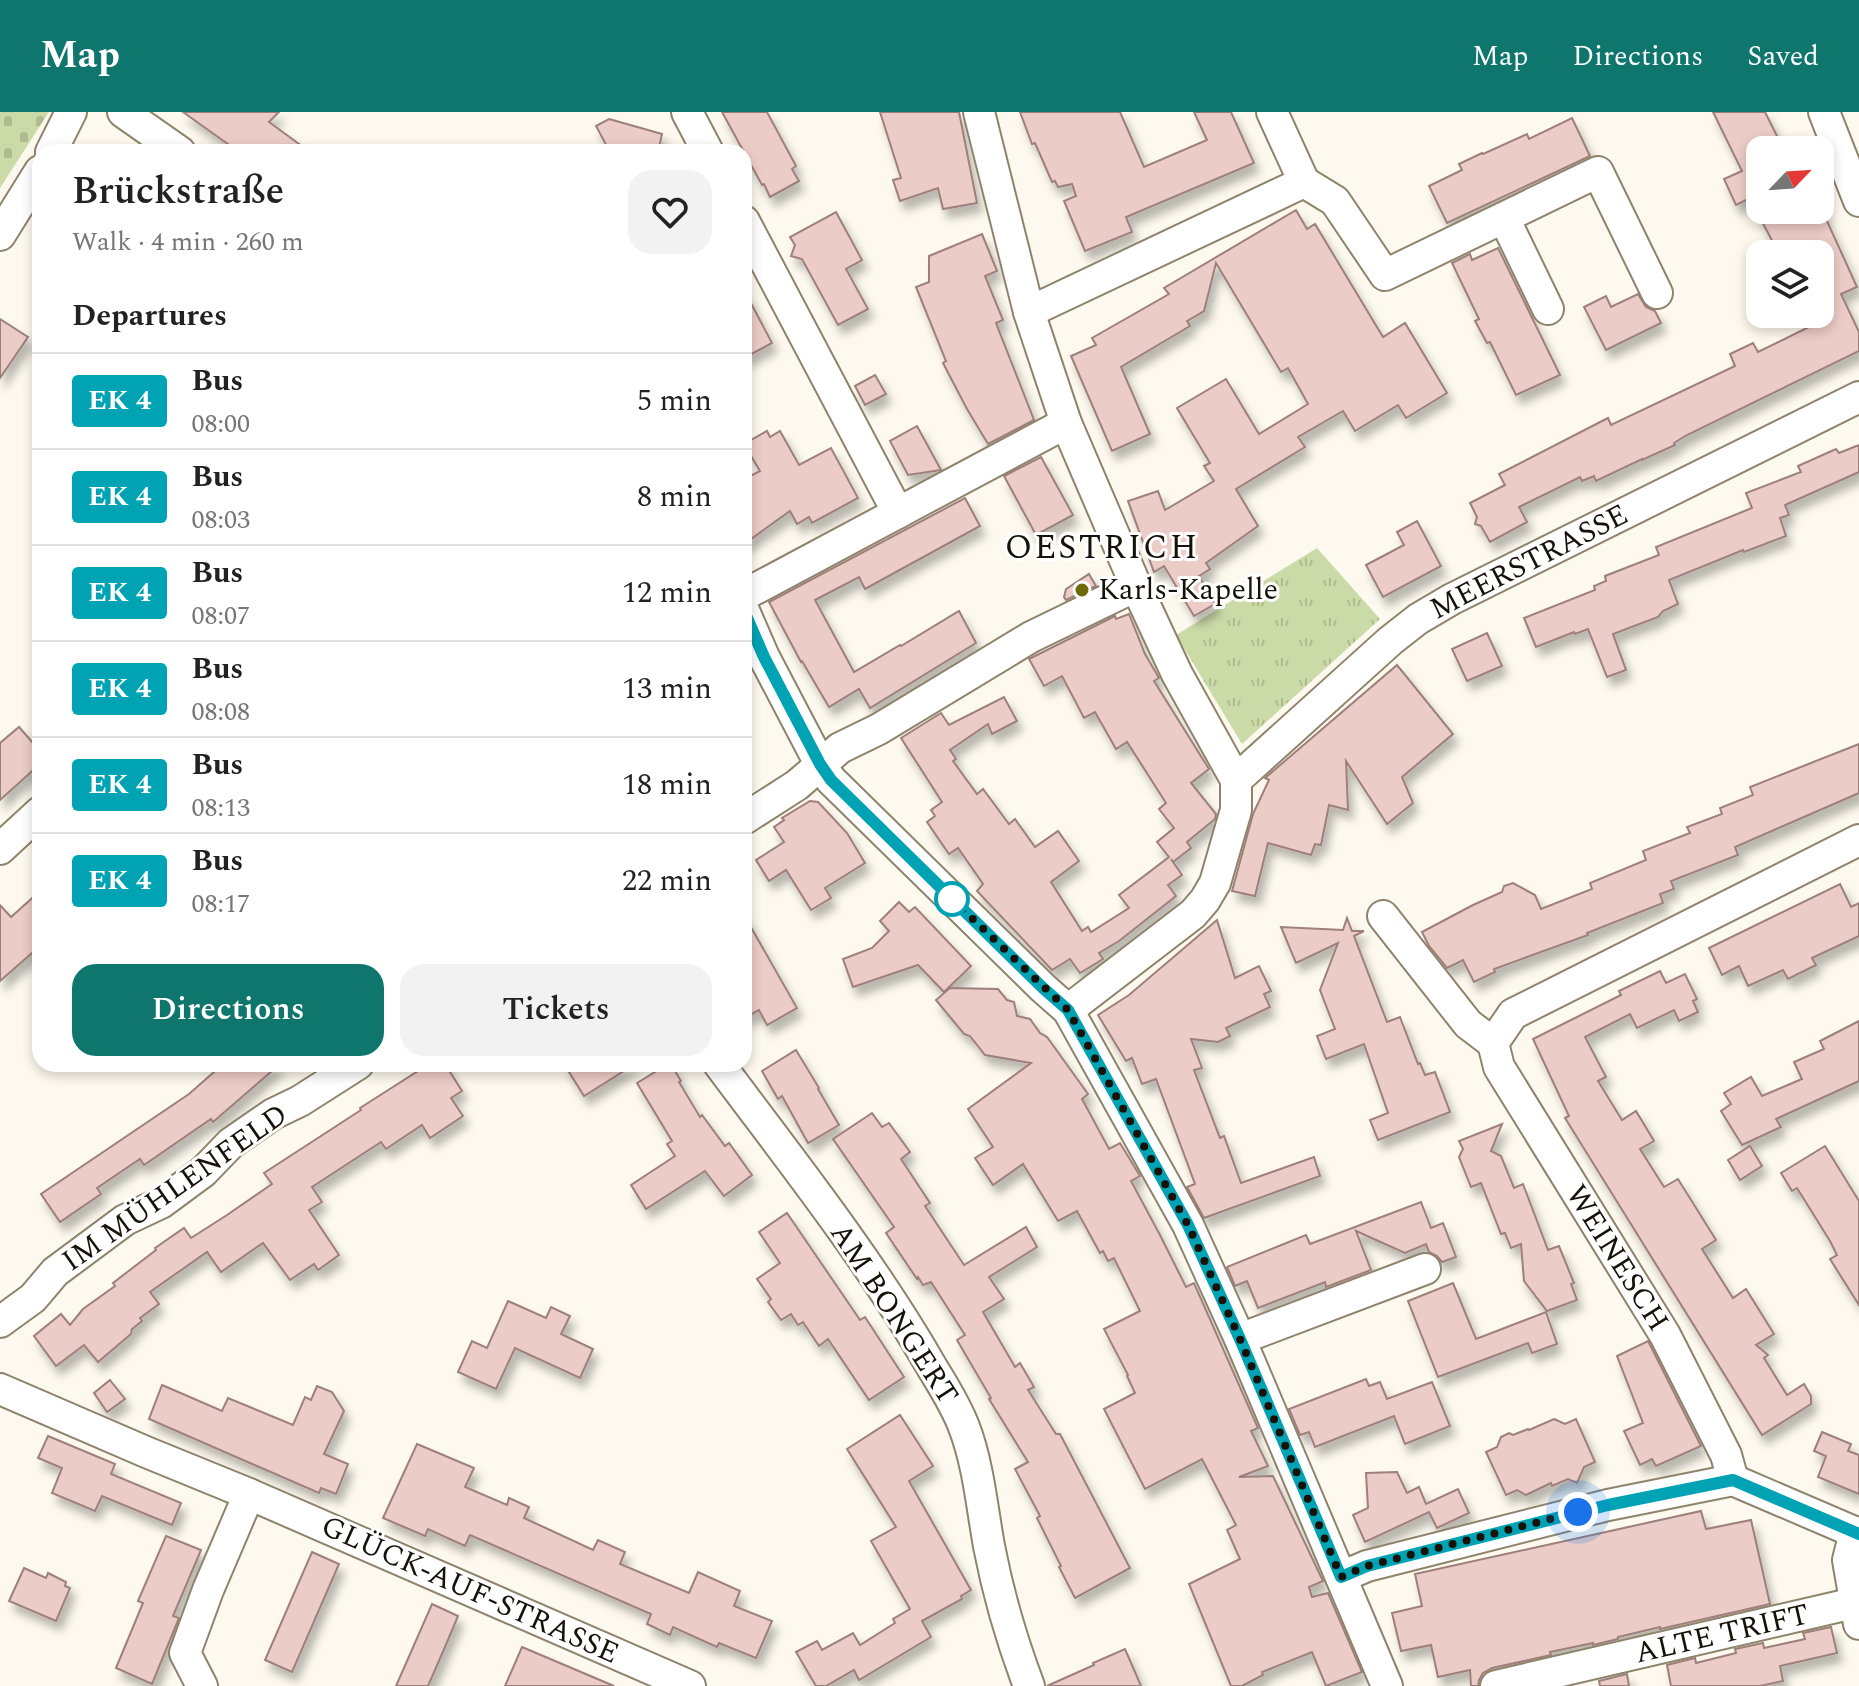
<!DOCTYPE html>
<meta charset="utf-8">
<style>
:root{--surface:#fff;--page:#f2f2f2;--text:#222;--muted:#767676;--line:#e0e0e0;--accent:#0f766e}
body{margin:0;font-family:Spectral,serif;background:var(--page);color:var(--text);height:100vh;display:flex;flex-direction:column;font-size:30px;white-space:nowrap}
*{box-sizing:border-box;margin:0}
p{font-size:26px;color:var(--muted)}
.icon{flex:none;width:44px;height:44px;fill:none;stroke:currentColor;stroke-width:2;stroke-linecap:round;stroke-linejoin:round}
.map{position:relative;flex:1;overflow:hidden}
.panel{position:absolute;left:32px;top:32px;width:720px;height:928px;display:flex;flex-direction:column;background:var(--surface);border-radius:24px;box-shadow:0 4px 12px #0003}
.panel>*{flex:none}
.badge{padding:0 16px;border-radius:6px;font-size:28px;line-height:52px}
.needle{width:52px;rotate:65deg}
.controls{position:absolute;left:1746px;top:24px;display:grid;gap:16px}
.controls a{display:grid;place-items:center;width:88px;height:88px;border-radius:16px;background:var(--surface);box-shadow:0 4px 12px #0003;font-size:40px}
.you{position:absolute;width:40px;height:40px;margin:-20px;border:6px solid #fff;border-radius:50%;background:#1a73e8;box-shadow:0 0 0 12px #1a73e833}
.map>.badge{position:absolute;translate:-50% -50%;box-shadow:0 0 0 4px #fff}
h2{padding:0 40px;font-size:30px;line-height:72px}
.round{display:grid;place-items:center;flex:none;width:84px;height:84px;border-radius:24px;background:var(--page)}
.headline{display:flex;align-items:center;justify-content:space-between;height:136px;padding:0 40px}
h1{font-size:38px;font-weight:600;line-height:60px}
.action{display:flex;gap:16px;margin-top:auto;padding:16px 40px}
.action a{flex:1;height:92px;border-radius:24px;background:var(--accent);color:#fff;font-size:32px;font-weight:600;line-height:92px;text-align:center}
.action a+a{background:var(--page);color:var(--text)}
ul{padding:0;list-style:none}
li{display:flex;align-items:center;gap:24px;height:96px;padding:0 40px;border-top:2px solid var(--line)}
li div{flex:1}
li b{display:block;font-size:30px}
li em{font-style:normal}
li .badge{min-width:88px;font-weight:700;text-align:center}
header{display:flex;align-items:center;gap:48px;box-sizing:border-box;height:112px;padding:0 40px;background:var(--accent);color:#fff}
header strong{font-size:38px}
nav{display:flex;gap:44px;margin-inline-start:auto;font-size:28px}
.map>svg:first-child{display:block}
.grass{fill:url(#grass-tufts)}
.cemetery{fill:url(#cemetery-stones)}
.building{fill:#ecccc6;stroke:#9d7f7b;stroke-width:2;filter:url(#shadow)}
.lines{fill:none;stroke-linecap:round;stroke-linejoin:round}
.street-casing{stroke:#8e836b;stroke-width:34}
.street{stroke:#fff;stroke-width:30}
.line-casing{stroke:#fff;stroke-width:18}
.line{stroke:#00a3b4;stroke-width:12}
.walk{stroke:#161209;stroke-width:8;stroke-dasharray:0 14.4}
.poi-dot{fill:#716b07;stroke:#fff;stroke-width:3}
.stop-dot{fill:#fff;stroke:#00a3b4;stroke-width:4}
.labels{text-anchor:middle;dominant-baseline:central;stroke-width:6;stroke-linejoin:round;paint-order:stroke}
.street-label{font-size:30px;fill:#161209;stroke:#fff}
.poi-label{font-size:30px;fill:#161209;stroke:#fff;text-anchor:start}
.quarter-label{font-size:34px;letter-spacing:2px;fill:#161209;stroke:#fff}
</style>
<header>
<strong>Map</strong>
<nav><a>Map</a><a>Directions</a><a>Saved</a></nav>
</header>
<div class="map">
<svg width="1859" height="1574" viewBox="0 0 1859 1574">
<defs>
<pattern id="grass-tufts" width="24" height="20" patternUnits="userSpaceOnUse" patternTransform="scale(2)"><rect width="24" height="20" fill="#cbdba7"/><path d="M3 7l-1-3M5 7V3M7 7l1-3M15 17l-1-3M17 17v-4M19 17l1-3" fill="none" stroke="#aebb8e"/></pattern>
<pattern id="cemetery-stones" width="16" height="16" patternUnits="userSpaceOnUse" patternTransform="scale(2)"><rect width="16" height="16" fill="#cbdba7"/><path d="M2 7V4a2 2 0 0 1 4 0v3zM10 15v-3a2 2 0 0 1 4 0v3z" fill="#aebb8e"/></pattern>
<filter id="shadow"><feDropShadow dx="5" dy="9" stdDeviation="4" flood-color="#0004"/></filter>
</defs>
<rect width="100%" height="100%" fill="#fdf9ee"/>
<polygon class="grass" points="1317,436 1380,507 1242,632 1176,523"/>
<polygon class="cemetery" points="0,0 49,0 0,76"/>
<g class="building">
<polygon points="183,0 279,0 269,10 310,40 239,40"/>
<polygon points="722,0 767,0 796,54 792,57 799,69 770,85 764,72 762,73"/>
<polygon points="880,0 959,0 977,91 943,97 938,76 900,89 893,68 901,66"/>
<polygon points="1020,0 1120,0 1144,55 1207,28 1194,0 1231,0 1254,51 1126,105 1132,120 1085,139 1064,89 1076,84 1072,72 1058,75 1055,69 1052,70 1035,31 1032,32"/>
<polygon points="1713,0 1765,0 1784,38 1760,38 1760,98 1822,98 1857,175 1841,182 1859,220 1859,239 1685,324 1674,331 1675,333 1642,348 1642,347 1596,369 1594,364 1582,369 1580,365 1519,395 1527,410 1490,430 1481,414 1475,412 1477,405 1470,391 1505,373 1499,362 1608,306 1611,313 1735,254 1730,242 1753,231 1758,240 1815,212 1811,202 1820,202 1820,142 1779,142 1756,98 1760,98 1754,84 1736,93 1724,67 1742,59"/>
<polygon points="1572,6 1590,44 1447,111 1429,74 1462,58 1459,52 1482,41 1483,42 1527,22 1529,27"/>
<polygon points="609,7 662,22 658,40 610,40 596,14"/>
<polygon points="1296,98 1307,117 1315,112 1383,225 1405,211 1447,281 1406,306 1398,293 1355,319 1343,299 1298,325 1305,335 1236,377 1258,414 1206,451 1210,457 1199,464 1215,492 1194,504 1164,454 1154,460 1128,389 1158,379 1165,398 1214,369 1204,354 1210,351 1177,296 1226,267 1259,322 1308,292 1288,256 1281,260 1216,151 1204,199 1187,209 1190,214 1121,255 1150,322 1112,339 1071,244 1096,233 1092,226 1169,182 1164,176"/>
<polygon points="836,100 862,148 846,157 868,197 838,213 802,147 791,144 795,133 790,125"/>
<polygon points="982,122 997,159 985,164 1003,208 996,211 1034,308 988,332 967,297 943,251 946,249 916,175 929,170 929,144"/>
<polygon points="1498,136 1560,263 1516,283 1490,230 1487,231 1475,209 1479,207 1452,151 1470,142 1472,148"/>
<polygon points="744,178 772,231 744,246"/>
<polygon points="1638,182 1646,195 1655,199 1661,211 1606,238 1584,195 1606,184 1611,195"/>
<polygon points="0,207 28,225 0,266"/>
<polygon points="875,263 886,282 865,293 855,274"/>
<polygon points="917,314 941,358 908,363 890,329"/>
<polygon points="767,319 770,325 780,319 799,353 831,336 858,386 812,411 809,405 797,412 790,399 744,432 744,367 760,359 744,332"/>
<polygon points="1859,333 1859,360 1785,393 1789,403 1780,406 1786,424 1744,440 1743,438 1669,468 1678,492 1663,499 1658,505 1613,522 1626,558 1607,565 1588,517 1575,522 1574,520 1536,535 1524,506 1595,478 1594,474 1606,469 1605,464 1659,443 1656,435 1752,396 1746,381 1801,360 1798,354 1836,337 1839,341"/>
<polygon points="1041,345 1073,403 1036,423 1004,364"/>
<polygon points="965,386 980,414 865,477 859,465 815,488 854,560 900,533 901,534 959,499 976,531 870,596 859,577 829,595 802,549 801,550 769,490"/>
<polygon points="1417,409 1441,454 1383,485 1366,453 1404,433 1397,420"/>
<polygon points="1089,462 1096,474 1066,488 1064,485 1066,477"/>
<polygon points="1129,502 1145,542 1159,566 1154,569 1209,657 1191,671 1216,702 1215,707 1187,730 1191,736 1173,750 1171,747 1182,763 1168,773 1176,784 1119,829 1099,841 1103,847 1080,861 1070,847 1052,858 977,779 983,772 958,736 949,742 927,710 935,704 931,698 942,690 901,626 941,601 949,613 1004,585 1017,609 992,622 988,612 950,638 956,647 953,649 977,682 983,677 1009,712 1015,707 1035,735 1058,719 1079,749 1051,770 1082,819 1088,815 1091,820 1129,796 1119,783 1169,745 1157,730 1174,716 1159,697 1166,691 1127,630 1116,637 1095,600 1084,606 1062,564 1044,574 1029,547 1115,504 1116,507"/>
<polygon points="1487,521 1502,554 1467,569 1452,537"/>
<polygon points="1397,553 1453,622 1402,665 1413,691 1387,712 1346,649 1348,698 1329,693 1321,733 1315,732 1311,743 1268,731 1255,784 1232,779 1253,702 1269,668 1265,666"/>
<polygon points="19,615 40,639 40,652 0,688 0,631"/>
<polygon points="1859,632 1859,681 1735,735 1738,743 1671,769 1674,777 1660,782 1663,791 1587,821 1588,823 1494,857 1495,860 1474,870 1463,848 1447,856 1429,834 1422,820 1473,793 1502,780 1504,774 1513,771 1535,783 1541,797 1592,777 1590,771 1646,748 1643,739 1690,721 1687,715 1722,702 1720,696 1753,683 1750,675"/>
<polygon points="810,689 818,690 847,721 865,751 825,776 831,786 811,798 786,758 769,769 756,748 784,730 774,715 784,708 782,706"/>
<polygon points="1840,772 1851,795 1859,791 1859,824 1812,846 1816,853 1788,867 1783,858 1748,874 1739,854 1722,863 1709,836"/>
<polygon points="40,779 40,834 0,869 0,793 11,805"/>
<polygon points="899,790 909,800 915,795 971,854 944,880 918,853 853,875 843,847 872,836 889,819 880,809"/>
<polygon points="744,803 797,896 767,913 759,898 744,906"/>
<polygon points="1347,806 1352,819 1364,819 1354,824 1387,910 1400,905 1418,952 1420,951 1425,963 1435,960 1450,1000 1378,1028 1370,1008 1388,1001 1364,932 1326,947 1317,924 1335,917 1320,878 1338,831 1296,851 1281,815 1343,818"/>
<polygon points="1217,808 1235,866 1259,854 1271,879 1264,882 1270,895 1226,916 1230,924 1218,930 1191,927 1202,956 1194,958 1220,1026 1224,1024 1241,1071 1314,1045 1320,1064 1204,1106 1187,1075 1195,1072 1156,967 1142,972 1132,946 1126,949 1098,903 1129,883"/>
<polygon points="1660,859 1666,871 1685,862 1697,887 1693,889 1698,900 1679,909 1674,898 1637,916 1630,902 1585,925 1606,965 1598,969 1622,1008 1636,999 1654,1029 1640,1037 1664,1075 1678,1067 1716,1128 1702,1137 1733,1186 1746,1177 1774,1222 1756,1233 1768,1243 1764,1246 1787,1283 1804,1272 1811,1284 1811,1292 1762,1323 1565,1006 1569,1004 1533,927 1621,883 1619,879"/>
<polygon points="950,876 998,877 1007,888 1014,890 1017,904 1030,907 1040,921 1047,925 1088,982 1082,987 1109,1037 1120,1031 1140,1064 1131,1069 1160,1123 1186,1175 1194,1171 1258,1316 1251,1319 1268,1354 1239,1365 1273,1364 1323,1469 1309,1475 1312,1485 1328,1481 1362,1560 1326,1574 1312,1540 1262,1560 1263,1563 1242,1574 1231,1574 1189,1472 1240,1447 1227,1418 1236,1413 1202,1347 1145,1377 1104,1297 1135,1281 1127,1264 1128,1263 1104,1217 1140,1199 1114,1146 1108,1149 1103,1139 1100,1141 1077,1099 1058,1109 1023,1052 993,1073 975,1046 993,1035 968,997 1031,951 985,943 970,924 964,922 936,888"/>
<polygon points="1859,909 1859,969 1776,1007 1781,1015 1742,1033 1721,999 1731,992 1724,981 1751,965 1762,984 1802,967 1794,950 1824,937 1820,929"/>
<polygon points="796,938 819,976 818,977 839,1013 808,1031 782,984 778,987 762,959"/>
<polygon points="223,952 280,952 213,1010 211,1007 144,1053 140,1047 97,1076 101,1082 60,1110 41,1082 189,982"/>
<polygon points="429,952 445,952 462,979 451,986 463,1004 430,1026 422,1013 386,1037 381,1030 312,1075 322,1090 309,1098 339,1143 318,1158 314,1152 290,1168 263,1131 221,1160 207,1140 150,1180 159,1192 140,1206 142,1209 132,1217 131,1222 98,1250 84,1233 56,1254 34,1224 61,1202 70,1213 83,1197 115,1174 113,1171 156,1138 155,1136 184,1116 191,1126 227,1103 272,1072 264,1061 361,998 360,996"/>
<polygon points="564,952 635,952 584,984"/>
<polygon points="668,952 671,952 681,969 679,970 700,1005 702,1003 725,1034 729,1031 752,1063 724,1084 705,1059 646,1097 631,1073 675,1044 667,1032 672,1029 637,971"/>
<polygon points="872,1001 882,1015 889,1011 910,1040 901,1047 930,1091 925,1094 964,1153 1026,1115 1037,1135 989,1165 1004,1187 983,1200 1015,1255 1020,1251 1034,1275 1028,1278 1056,1322 1060,1322 1130,1456 1075,1486 1059,1455 1061,1454 1037,1406 1040,1404 1015,1357 1028,1350 989,1287 991,1286 957,1228 965,1223 931,1170 923,1173 918,1165 917,1167 886,1121 894,1115 833,1027"/>
<polygon points="1502,1012 1491,1039 1501,1044 1514,1076 1523,1072 1548,1138 1559,1134 1574,1171 1571,1172 1577,1188 1547,1199 1524,1169 1521,1132 1511,1136 1505,1121 1501,1122 1481,1071 1471,1075 1459,1045 1463,1037 1459,1029"/>
<polygon points="1750,1034 1762,1054 1740,1068 1728,1048"/>
<polygon points="1825,1034 1859,1089 1859,1193 1830,1147 1837,1143 1830,1129 1797,1076 1792,1079 1781,1061"/>
<polygon points="1421,1090 1431,1116 1443,1111 1456,1145 1442,1150 1437,1144 1429,1140 1426,1132 1405,1141 1356,1119 1371,1158 1326,1175 1325,1170 1258,1196 1247,1169 1235,1174 1227,1155 1306,1123 1310,1132"/>
<polygon points="787,1101 860,1208 865,1205 904,1265 869,1288 828,1227 819,1234 803,1210 798,1213 791,1202 781,1208 768,1190 771,1187 757,1167 780,1151 759,1120"/>
<polygon points="1453,1171 1476,1227 1546,1200 1557,1232 1532,1241 1528,1231 1438,1265 1408,1189"/>
<polygon points="508,1189 546,1206 551,1195 570,1204 561,1222 593,1237 580,1266 515,1236 496,1277 458,1260 472,1229 487,1236"/>
<polygon points="1648,1229 1701,1334 1656,1354 1652,1347 1640,1353 1624,1319 1643,1311 1617,1244"/>
<polygon points="1366,1267 1369,1274 1380,1270 1387,1287 1432,1270 1450,1314 1405,1332 1394,1304 1315,1335 1309,1320 1300,1323 1289,1297"/>
<polygon points="110,1268 125,1287 107,1300 94,1281"/>
<polygon points="162,1273 222,1299 228,1286 293,1313 305,1285 311,1288 317,1274 332,1280 344,1299 324,1342 348,1352 336,1382 321,1376 319,1381 149,1307"/>
<polygon points="900,1303 933,1354 909,1369 971,1478 961,1484 962,1487 922,1509 931,1525 859,1568 854,1558 826,1574 816,1574 796,1540 817,1529 822,1538 853,1521 860,1533 895,1511 893,1507 910,1497 871,1429 896,1415 847,1337"/>
<polygon points="1554,1307 1565,1312 1576,1307 1595,1350 1584,1355 1577,1371 1568,1367 1552,1374 1551,1371 1526,1383 1517,1378 1506,1383 1486,1340 1497,1335 1501,1325 1509,1321 1513,1323 1528,1317 1529,1318"/>
<polygon points="1822,1320 1851,1332 1848,1339 1859,1343 1859,1382 1818,1365 1826,1344 1814,1339"/>
<polygon points="48,1324 115,1352 111,1362 181,1391 172,1413 102,1384 95,1399 52,1381 62,1356 38,1346"/>
<polygon points="417,1332 474,1356 465,1375 507,1393 509,1386 529,1395 524,1406 593,1438 598,1428 625,1440 620,1452 689,1481 698,1460 740,1479 734,1494 772,1509 756,1546 719,1531 717,1535 673,1515 670,1523 647,1512 651,1502 470,1423 465,1434 428,1417 425,1424 383,1406"/>
<polygon points="1397,1360 1407,1381 1419,1375 1426,1392 1458,1377 1469,1401 1437,1416 1429,1400 1365,1430 1353,1403 1368,1396 1366,1361"/>
<polygon points="1701,1399 1706,1417 1751,1408 1770,1492 1660,1517 1660,1515 1618,1525 1618,1527 1593,1533 1593,1531 1550,1540 1551,1543 1492,1556 1483,1561 1479,1568 1478,1574 1471,1574 1470,1558 1438,1565 1431,1533 1401,1539 1392,1501 1422,1494 1415,1462"/>
<polygon points="166,1424 201,1438 173,1504 179,1506 152,1572 116,1556 143,1491 138,1489"/>
<polygon points="312,1440 339,1452 292,1560 265,1548"/>
<polygon points="24,1456 46,1466 48,1461 66,1470 65,1474 70,1476 56,1509 9,1489"/>
<polygon points="432,1492 458,1504 445,1535 428,1574 396,1574"/>
<polygon points="1831,1515 1837,1541 1780,1554 1783,1569 1760,1574 1671,1574 1667,1553 1695,1546 1696,1551 1736,1541 1735,1537 1763,1531 1764,1536 1805,1527 1803,1521"/>
<polygon points="522,1535 614,1574 505,1574"/>
<polygon points="1125,1537 1141,1574 1047,1574 1094,1553 1093,1551"/>
<polygon points="1627,1562 1629,1574 1600,1574 1599,1569"/>
</g>
<g class="lines">
<g class="street-casing">
<g id="street">
<polyline points="123,0 180,40"/>
<polyline points="687,0 708,40"/>
<polyline points="979,0 1029,200 1066,311 1136,474 1177,562 1236,668 1236,698 1215,771 1205,788 1193,802 1068,898"/>
<polyline points="1824,0 1859,89"/>
<polyline points="51,40 71,0"/>
<polyline points="1304,70 1335,89 1385,163 1598,60 1657,181"/>
<polyline points="1504,106 1548,197"/>
<polyline points="744,109 898,401"/>
<polyline points="0,123 40,59"/>
<polyline points="1029,200 1304,70 1272,0"/>
<polyline points="744,483 1066,311"/>
<polyline points="744,499 764,545 820,652 831,668 1043,876 1068,898 1188,1113 1240,1227 1387,1574"/>
<polyline points="1236,668 1390,529 1418,507 1452,487 1859,285"/>
<polyline points="744,707 797,673 840,636 879,617 1031,525 1136,474"/>
<polyline points="0,737 40,700"/>
<polyline points="1383,804 1468,912 1493,931"/>
<path d="M719,952C789,1046 863,1139 923,1240C937,1265 954,1288 964,1315C978,1351 982,1395 989,1434C998,1481 1012,1529 1029,1574"/>
<polyline points="0,1210 33,1186 55,1160 125,1108 161,1091 203,1060 231,1031 273,1002 300,989 358,952"/>
<polyline points="1240,1227 1425,1157"/>
<polyline points="0,1277 146,1340 249,1382 690,1574"/>
<polyline points="1733,1368 1726,1343 1665,1223 1499,955 1493,931 1513,902 1859,728"/>
<polyline points="1855,1420 1848,1448 1859,1512"/>
<polyline points="1341,1465 1367,1454 1608,1393 1733,1368 1859,1422"/>
<polyline points="202,1574 185,1541 208,1478 249,1382"/>
<polyline points="1496,1574 1854,1491"/>
</g>
</g>
<use href="#street" class="street"/>
</g>
<g class="lines">
<g class="line-casing">
<polyline id="line" points="744,499 764,545 820,652 831,668 1043,876 1068,898 1188,1113 1240,1227 1341,1465 1367,1454 1608,1393 1733,1368 1859,1422"/>
</g>
<use href="#line" class="line"/>
<polyline class="walk" points="952,787 1068,898 1188,1113 1240,1227 1341,1465 1367,1454 1578,1400"/>
</g>
<circle class="poi-dot" cx="1082" cy="478" r="8"/>
<circle class="stop-dot" cx="952" cy="787" r="16"/>
<g class="labels">
<g class="street-label">
<text transform="translate(1529 450) rotate(-27)">MEERSTRASSE</text>
<text transform="translate(175 1076) rotate(-35)">IM MÜHLENFELD</text>
<text transform="translate(1617 1146) rotate(58)">WEINESCH</text>
<text transform="translate(894 1202) rotate(57)">AM BONGERT</text>
<text transform="translate(470 1478) rotate(24)">GLÜCK-AUF-STRASSE</text>
<text transform="translate(1722 1522) rotate(-13)">ALTE TRIFT</text>
</g>
<g class="poi-label">
<text x="1098" y="478">Karls-Kapelle</text>
</g>
<g class="quarter-label">
<text x="1102" y="436">OESTRICH</text>
</g>
</g>
</svg>
<div class="controls">
<a><svg class="needle" viewBox="-14 -14 28 28"><path d="M0-13l5 13h-10z" fill="#e53935"/><path d="M0 13l5-13h-10z" fill="#767676"/></svg></a>
<a><svg class="icon" aria-label="layers" viewBox="0 0 24 24"><path d="M12 4l9 5-9 5-9-5zM3 14l9 5 9-5"/></svg></a>
</div>
<div class="you" style="left:1578px;top:1400px"></div>
<section class="panel">
<div class="headline"><div><h1>Brückstraße</h1><p>Walk · 4 min · 260 m</p></div><a class="round"><svg class="icon" aria-label="heart" viewBox="0 0 24 24"><path d="M12 20l-8-8c-3-5 5-10 8-4 3-6 11-1 8 4z"/></svg></a></div>
<h2>Departures</h2>
<ul>
<li><span class="badge" style="background:#00a3b4;color:#fff">EK 4</span><div><b>Bus</b><p>08:00</p></div><em>5 min</em></li>
<li><span class="badge" style="background:#00a3b4;color:#fff">EK 4</span><div><b>Bus</b><p>08:03</p></div><em>8 min</em></li>
<li><span class="badge" style="background:#00a3b4;color:#fff">EK 4</span><div><b>Bus</b><p>08:07</p></div><em>12 min</em></li>
<li><span class="badge" style="background:#00a3b4;color:#fff">EK 4</span><div><b>Bus</b><p>08:08</p></div><em>13 min</em></li>
<li><span class="badge" style="background:#00a3b4;color:#fff">EK 4</span><div><b>Bus</b><p>08:13</p></div><em>18 min</em></li>
<li><span class="badge" style="background:#00a3b4;color:#fff">EK 4</span><div><b>Bus</b><p>08:17</p></div><em>22 min</em></li>
</ul>
<div class="action"><a>Directions</a><a>Tickets</a></div>
</section>
</div>
